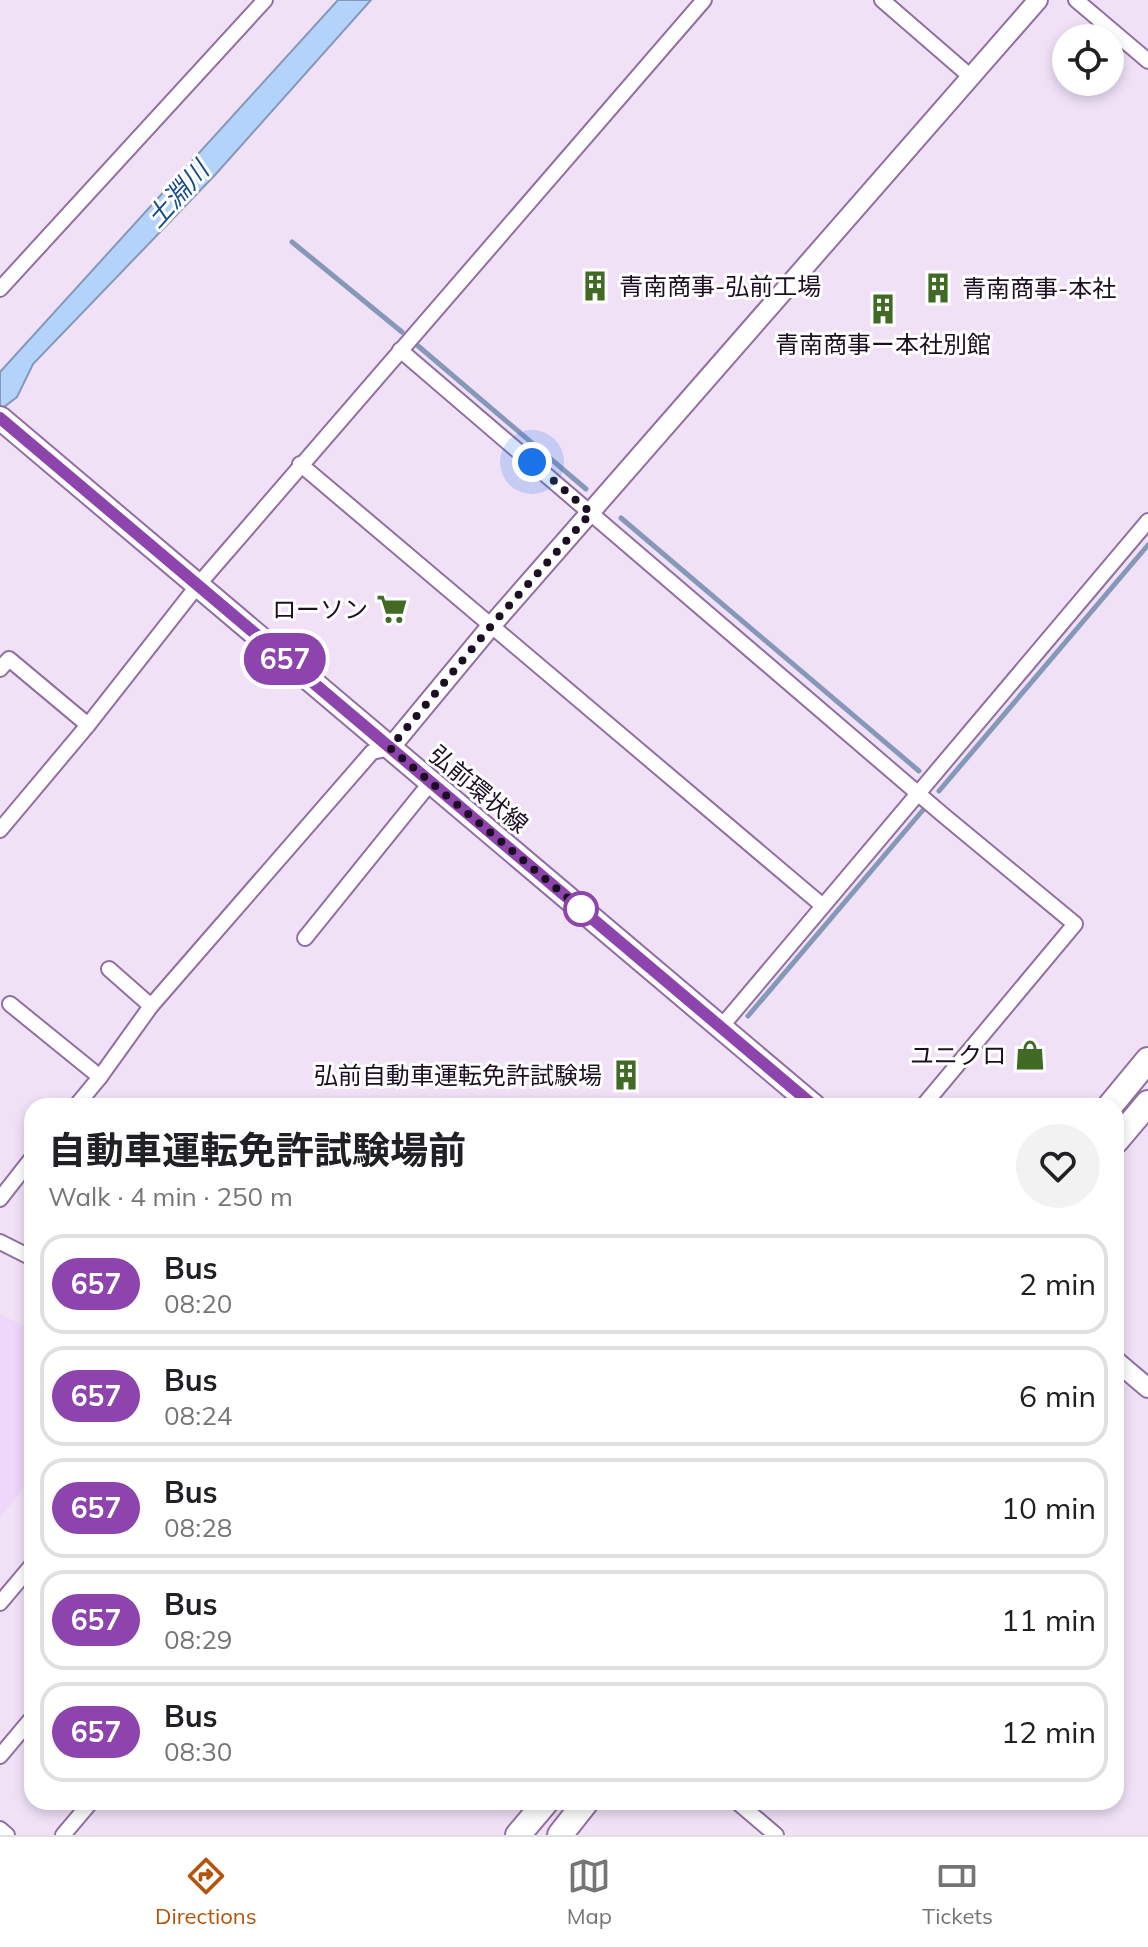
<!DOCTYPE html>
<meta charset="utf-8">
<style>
:root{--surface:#fff;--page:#f2f2f2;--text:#202124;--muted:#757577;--line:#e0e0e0;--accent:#b45309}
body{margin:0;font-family:Mulish,"Noto Sans JP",sans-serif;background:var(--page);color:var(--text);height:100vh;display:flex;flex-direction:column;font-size:30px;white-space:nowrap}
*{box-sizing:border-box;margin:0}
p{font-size:26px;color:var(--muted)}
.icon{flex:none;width:44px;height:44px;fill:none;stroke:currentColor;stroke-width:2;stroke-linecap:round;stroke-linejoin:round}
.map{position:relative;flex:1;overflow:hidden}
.details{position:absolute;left:24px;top:1098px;width:1100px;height:712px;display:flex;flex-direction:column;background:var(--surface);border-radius:24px;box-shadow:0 4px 12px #0003}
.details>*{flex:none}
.badge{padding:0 16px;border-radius:26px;font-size:28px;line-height:52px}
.controls{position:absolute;left:1052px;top:24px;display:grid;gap:16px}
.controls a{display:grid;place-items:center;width:72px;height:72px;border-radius:50%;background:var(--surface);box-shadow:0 4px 12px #0003;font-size:40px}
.you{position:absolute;width:40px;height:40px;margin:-20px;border:6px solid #fff;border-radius:50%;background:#1a73e8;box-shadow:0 0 0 12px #1a73e833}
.map>.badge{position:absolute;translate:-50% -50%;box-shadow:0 0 0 4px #fff}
.round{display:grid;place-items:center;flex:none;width:84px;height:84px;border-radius:42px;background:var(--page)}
.overview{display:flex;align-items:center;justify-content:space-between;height:136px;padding:0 24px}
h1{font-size:38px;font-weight:700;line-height:60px}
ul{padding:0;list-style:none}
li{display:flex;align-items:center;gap:24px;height:100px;margin:0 16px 12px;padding:0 8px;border:4px solid var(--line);border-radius:24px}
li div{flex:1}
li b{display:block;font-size:30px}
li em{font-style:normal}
li .badge{min-width:88px;font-weight:700;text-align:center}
.tabs{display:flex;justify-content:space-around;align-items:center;height:112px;border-top:2px solid var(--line);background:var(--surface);font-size:22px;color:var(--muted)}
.tabs a{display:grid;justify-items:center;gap:4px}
.tabs .selected{color:var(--accent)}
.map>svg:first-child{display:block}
.built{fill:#efd6fb}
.water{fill:#b3d3fb;stroke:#8698ba;stroke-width:2}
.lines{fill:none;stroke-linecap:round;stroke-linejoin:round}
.stream{stroke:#8698ba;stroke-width:5}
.minor-casing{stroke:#916fa2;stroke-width:18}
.tertiary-casing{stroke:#916fa2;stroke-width:22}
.primary-casing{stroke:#916fa2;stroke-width:26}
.trunk-casing{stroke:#916fa2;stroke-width:28}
.minor{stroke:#fff;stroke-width:14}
.tertiary{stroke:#fff;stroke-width:18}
.primary{stroke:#fff;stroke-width:22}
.trunk{stroke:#fff;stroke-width:24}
.line-casing{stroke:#fff;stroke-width:18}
.line{stroke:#8e44ad;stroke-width:12}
.walk{stroke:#1d0f23;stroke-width:8;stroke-dasharray:0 14.4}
.stop-dot{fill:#fff;stroke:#8e44ad;stroke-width:4}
.labels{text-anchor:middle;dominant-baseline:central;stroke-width:6;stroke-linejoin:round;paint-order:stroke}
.poi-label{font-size:24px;fill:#1d0f23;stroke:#fff;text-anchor:end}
.street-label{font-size:24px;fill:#1d0f23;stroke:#fff}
.water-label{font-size:26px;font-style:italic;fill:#184e8b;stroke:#fff}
</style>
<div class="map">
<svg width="1148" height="1835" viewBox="0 0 1148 1835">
<rect width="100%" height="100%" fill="#f0e1f7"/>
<polygon class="built" points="0,1314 32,1330 32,1478 0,1517"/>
<polygon class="water" points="338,0 371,0 215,175 33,364 17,397 0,410 0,372"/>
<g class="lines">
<g class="stream">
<polyline points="292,242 402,332"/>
<polyline points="417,345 586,489"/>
<polyline points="621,518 919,771"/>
<polyline points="939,791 1148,545"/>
<polyline points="748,1016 923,810"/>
</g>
<g class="minor-casing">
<g id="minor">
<polyline points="882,0 971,77"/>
<polyline points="1076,0 1148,61"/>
<polyline points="0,289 265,0"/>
<polyline points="400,350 942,814 1075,924 923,1106"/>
<polyline points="300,464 823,906"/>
<polyline points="0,669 9,659 88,725"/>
<polyline points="0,830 88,725 198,585 704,0"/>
<polyline points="305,938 431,782"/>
<polyline points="109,969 151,1006"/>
<polyline points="10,1004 100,1077"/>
<polyline points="721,1027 1148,521"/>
<polyline points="76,1106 100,1077 151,1006 372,752 390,748"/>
<polyline points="0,1199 32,1158"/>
<polyline points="0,1242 32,1258"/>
<polyline points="0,1603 32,1565"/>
<polyline points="0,1756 32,1718"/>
<polyline points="737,1802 776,1835"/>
<polyline points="0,1829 7,1835"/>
<polyline points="63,1835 91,1802"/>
</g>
</g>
<g class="tertiary-casing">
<g id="tertiary">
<polyline points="390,748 491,626 1038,0"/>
<polyline points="1116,1361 1148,1388"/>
</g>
</g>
<g class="primary-casing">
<polyline id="primary" points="0,418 814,1106"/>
</g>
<g class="trunk-casing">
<g id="trunk">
<polyline points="1110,1106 1148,1060"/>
<polyline points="1116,1141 1148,1103"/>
<polyline points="518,1835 546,1802"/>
<polyline points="560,1835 586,1802"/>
</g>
</g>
<use href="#minor" class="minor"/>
<use href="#tertiary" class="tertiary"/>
<use href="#primary" class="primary"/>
<use href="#trunk" class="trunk"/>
</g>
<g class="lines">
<g class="line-casing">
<polyline id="line" points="0,418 814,1106"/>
</g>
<use href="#line" class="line"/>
<polyline class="walk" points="532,462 591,513 491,626 390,748 581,909"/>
</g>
<defs>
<g id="building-bare" transform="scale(2.4)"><path d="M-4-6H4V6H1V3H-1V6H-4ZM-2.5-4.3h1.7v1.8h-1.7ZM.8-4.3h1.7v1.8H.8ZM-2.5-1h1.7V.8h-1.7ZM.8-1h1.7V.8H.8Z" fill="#416a25" stroke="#fff" stroke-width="2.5" paint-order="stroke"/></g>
<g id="supermarket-bare" transform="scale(2.4)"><path d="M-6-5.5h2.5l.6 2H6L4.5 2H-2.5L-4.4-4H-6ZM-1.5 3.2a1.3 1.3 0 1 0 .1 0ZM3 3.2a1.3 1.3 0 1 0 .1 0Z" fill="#416a25" stroke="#fff" stroke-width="2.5" paint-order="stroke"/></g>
<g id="shop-bare" transform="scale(2.4)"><path d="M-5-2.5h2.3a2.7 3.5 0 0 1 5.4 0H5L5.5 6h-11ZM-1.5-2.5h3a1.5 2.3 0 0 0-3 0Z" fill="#416a25" stroke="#fff" stroke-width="2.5" paint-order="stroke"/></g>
</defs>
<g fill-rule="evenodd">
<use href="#building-bare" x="595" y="286"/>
<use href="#building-bare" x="938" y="288"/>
<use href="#building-bare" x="883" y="309"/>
<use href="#supermarket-bare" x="392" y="609"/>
<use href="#shop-bare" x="1030" y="1055"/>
<use href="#building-bare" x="626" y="1075"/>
</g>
<circle class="stop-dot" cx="581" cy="909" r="16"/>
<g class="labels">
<g class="poi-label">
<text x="619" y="286" text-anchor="start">青南商事-弘前工場</text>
<text x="962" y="288" text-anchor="start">青南商事-本社</text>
<text x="883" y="344" text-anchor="middle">青南商事ー本社別館</text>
<text x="368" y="609">ローソン</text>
<text x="1006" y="1055">ユニクロ</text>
<text x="602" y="1075">弘前自動車運転免許試験場</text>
</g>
<g class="street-label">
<text transform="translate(479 789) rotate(40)">弘前環状線</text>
</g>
<g class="water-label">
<text transform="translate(177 194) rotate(-48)">土淵川</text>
</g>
</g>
</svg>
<div class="controls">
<a><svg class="icon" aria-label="locate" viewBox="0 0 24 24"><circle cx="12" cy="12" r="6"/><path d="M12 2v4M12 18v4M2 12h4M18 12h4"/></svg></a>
</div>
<div class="you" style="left:532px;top:462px"></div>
<b class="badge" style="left:285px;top:659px;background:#8e44ad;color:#fff">657</b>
<section class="details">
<div class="overview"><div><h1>自動車運転免許試験場前</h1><p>Walk · 4 min · 250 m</p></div><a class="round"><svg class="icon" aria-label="heart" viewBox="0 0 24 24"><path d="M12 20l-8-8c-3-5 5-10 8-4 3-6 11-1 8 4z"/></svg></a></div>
<ul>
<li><span class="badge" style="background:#8e44ad;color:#fff">657</span><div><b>Bus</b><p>08:20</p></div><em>2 min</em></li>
<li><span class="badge" style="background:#8e44ad;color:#fff">657</span><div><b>Bus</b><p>08:24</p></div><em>6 min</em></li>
<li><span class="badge" style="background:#8e44ad;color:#fff">657</span><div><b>Bus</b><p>08:28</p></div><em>10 min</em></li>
<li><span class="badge" style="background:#8e44ad;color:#fff">657</span><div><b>Bus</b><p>08:29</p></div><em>11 min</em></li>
<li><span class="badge" style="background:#8e44ad;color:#fff">657</span><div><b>Bus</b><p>08:30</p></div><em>12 min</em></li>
</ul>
</section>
</div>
<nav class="tabs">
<a class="selected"><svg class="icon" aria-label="directions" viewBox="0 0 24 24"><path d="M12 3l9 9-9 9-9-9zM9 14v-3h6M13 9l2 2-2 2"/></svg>Directions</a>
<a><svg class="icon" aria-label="map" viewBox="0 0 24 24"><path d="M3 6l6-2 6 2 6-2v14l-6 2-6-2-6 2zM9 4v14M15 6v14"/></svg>Map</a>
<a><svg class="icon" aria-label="tickets" viewBox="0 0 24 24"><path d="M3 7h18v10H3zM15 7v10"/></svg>Tickets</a>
</nav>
